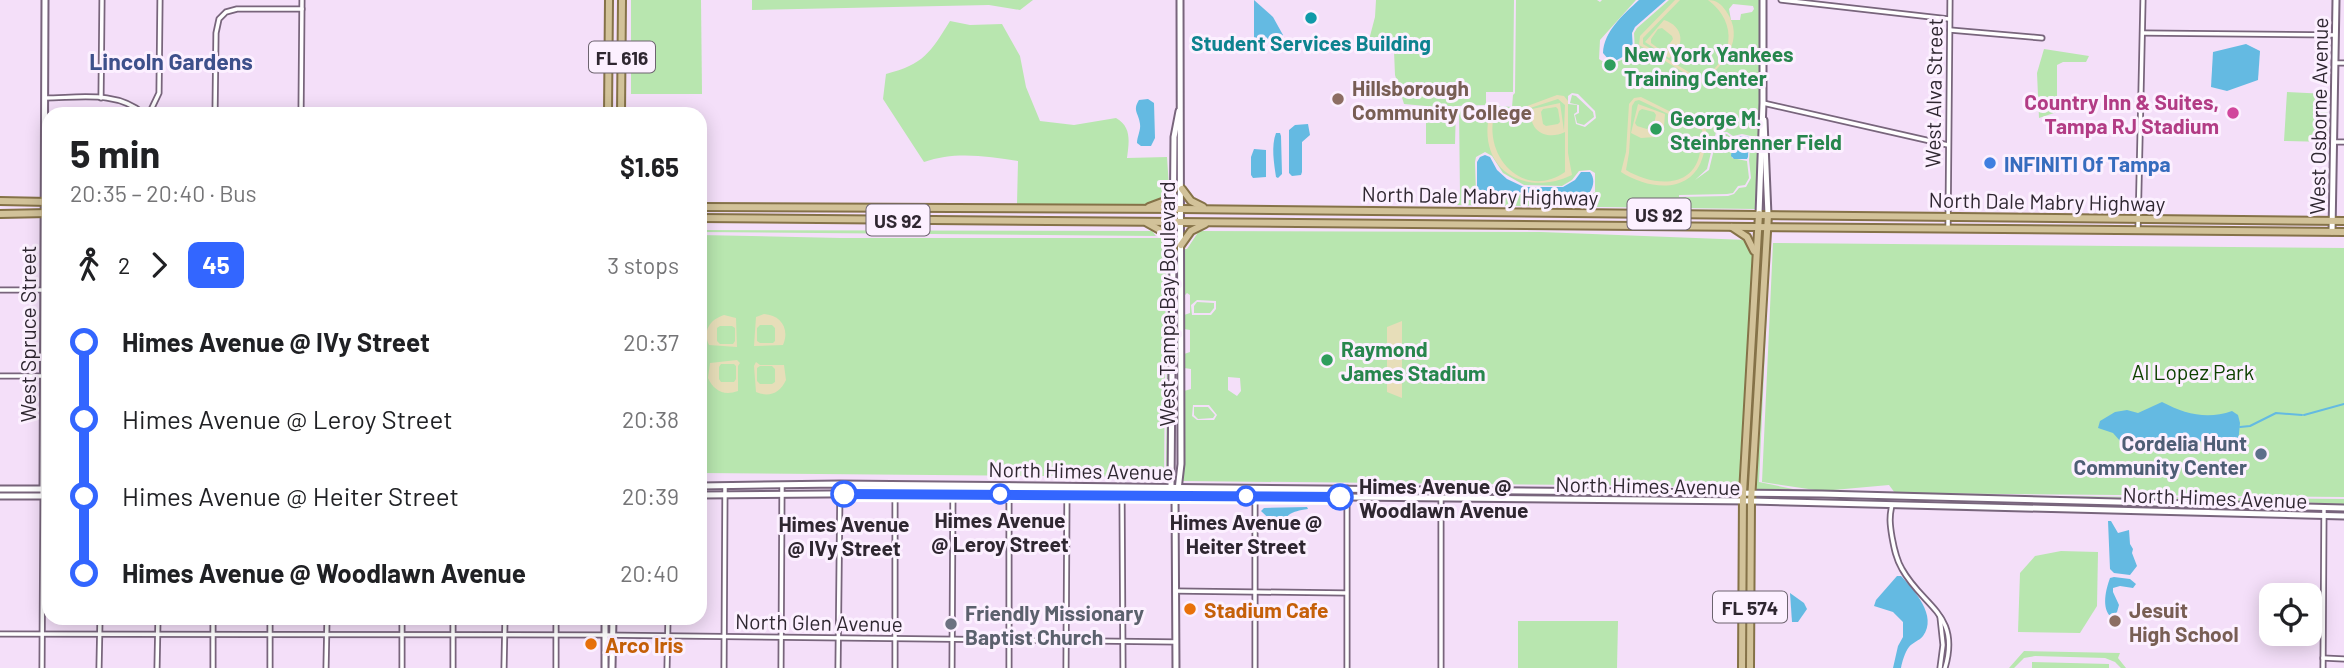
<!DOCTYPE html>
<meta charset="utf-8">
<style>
:root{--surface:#fff;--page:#f2f2f2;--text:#202124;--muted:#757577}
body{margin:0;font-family:Barlow,sans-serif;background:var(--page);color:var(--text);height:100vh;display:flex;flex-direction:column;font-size:26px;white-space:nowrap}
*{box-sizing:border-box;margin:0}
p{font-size:23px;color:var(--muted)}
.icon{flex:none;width:38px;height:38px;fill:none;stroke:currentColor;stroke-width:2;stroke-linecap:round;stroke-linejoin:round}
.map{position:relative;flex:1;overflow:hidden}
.drawer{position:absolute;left:42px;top:107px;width:665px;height:518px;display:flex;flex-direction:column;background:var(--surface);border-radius:21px;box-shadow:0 4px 18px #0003}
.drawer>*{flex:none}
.badge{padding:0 14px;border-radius:10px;font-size:24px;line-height:46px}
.buttons{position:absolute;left:2259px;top:583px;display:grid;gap:14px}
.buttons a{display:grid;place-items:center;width:63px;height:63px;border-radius:14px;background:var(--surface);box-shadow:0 4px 18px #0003;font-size:35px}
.map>.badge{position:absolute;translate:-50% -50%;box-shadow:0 0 0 4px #fff}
.legs{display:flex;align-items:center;gap:10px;height:77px;padding:0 28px;font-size:23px}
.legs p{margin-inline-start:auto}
.summary{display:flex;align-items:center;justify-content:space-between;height:119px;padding:0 28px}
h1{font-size:38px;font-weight:700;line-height:52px}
ul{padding:0 28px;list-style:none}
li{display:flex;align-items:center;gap:24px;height:77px;font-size:26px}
li i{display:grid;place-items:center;width:10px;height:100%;margin:0 9px;background:currentColor}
li i::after{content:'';width:18px;height:18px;margin:-9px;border:5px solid;border-radius:50%;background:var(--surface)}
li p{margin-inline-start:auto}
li:first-child i{background:linear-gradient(#0000 50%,currentColor 0)}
li:last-child i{background:linear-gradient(currentColor 50%,#0000 0)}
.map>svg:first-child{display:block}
.green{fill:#b8e6af;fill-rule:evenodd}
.sand{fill:#e7deb9;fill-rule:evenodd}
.water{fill:#64bae2}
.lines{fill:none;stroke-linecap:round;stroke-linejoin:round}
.stream{stroke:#64bae2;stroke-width:2}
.street-casing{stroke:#78657c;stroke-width:7}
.secondary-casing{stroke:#78657c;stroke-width:9}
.primary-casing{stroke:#857248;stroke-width:10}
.street{stroke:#fff;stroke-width:3.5}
.secondary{stroke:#fff;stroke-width:5}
.primary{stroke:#d2c299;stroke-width:6}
.line-1-casing{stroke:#fff;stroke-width:16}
.line-1{stroke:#36f;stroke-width:10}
.culture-dot{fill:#0f9aa8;stroke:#fcf0ff;stroke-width:2.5}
.leisure-dot{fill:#2e9e5b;stroke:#fcf0ff;stroke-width:2.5}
.education-dot{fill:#8d6e63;stroke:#fcf0ff;stroke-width:2.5}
.hotel-dot{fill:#d1479c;stroke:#fcf0ff;stroke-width:2.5}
.shop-dot{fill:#3f7fe0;stroke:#fcf0ff;stroke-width:2.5}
.service-dot{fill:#5c6f8a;stroke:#fcf0ff;stroke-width:2.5}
.stop-1-dot{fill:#fff;stroke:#36f;stroke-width:3.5}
.food-dot{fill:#e8710a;stroke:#fcf0ff;stroke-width:2.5}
.worship-dot{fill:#6b7280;stroke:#fcf0ff;stroke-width:2.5}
.labels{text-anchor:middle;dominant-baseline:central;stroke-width:6;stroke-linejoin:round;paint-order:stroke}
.shield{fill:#fcf0ff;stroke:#6c636f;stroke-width:2}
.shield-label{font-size:19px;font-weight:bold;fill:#2f2731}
.culture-label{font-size:21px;font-weight:bold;fill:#0d838f;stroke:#fcf0ff}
.leisure-label{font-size:21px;font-weight:bold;fill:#27864d;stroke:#fcf0ff;text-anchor:start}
.education-label{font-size:21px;font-weight:bold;fill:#785e54;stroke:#fcf0ff;text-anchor:start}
.street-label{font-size:21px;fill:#2f2731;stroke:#fcf0ff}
.hotel-label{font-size:21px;font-weight:bold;fill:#b23c85;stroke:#fcf0ff;text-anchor:end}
.shop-label{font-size:21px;font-weight:bold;fill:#366cbe;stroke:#fcf0ff;text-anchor:start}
.park-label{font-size:21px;fill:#0f4101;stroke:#fcf0ff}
.service-label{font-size:21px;font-weight:bold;fill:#4e5e75;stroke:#fcf0ff;text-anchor:end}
.stop-label{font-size:21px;font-weight:bold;fill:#2f2731;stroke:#fcf0ff}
.food-label{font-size:21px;font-weight:bold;fill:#c56008;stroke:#fcf0ff;text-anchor:start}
.worship-label{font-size:21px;font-weight:bold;fill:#5b616d;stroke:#fcf0ff;text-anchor:start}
.neighbourhood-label{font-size:23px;font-weight:bold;fill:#3d508b;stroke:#fcf0ff}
</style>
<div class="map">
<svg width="2344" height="668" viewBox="0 0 2344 668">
<rect width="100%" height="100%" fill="#f4dff9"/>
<g class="green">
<polygon points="631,0 701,0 702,94 631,94"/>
<polygon points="752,0 1033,0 1020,10 989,5 752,10"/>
<polygon points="1376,0 1514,0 1513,92 1486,92 1486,105 1456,106 1455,144 1426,144 1426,106 1404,104 1395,75 1394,51 1373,51 1370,36 1375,17"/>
<path d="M1516,0H1597L1600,2L1602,0H1636L1600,40L1599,59C1611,68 1624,59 1635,52L1634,33L1637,28L1669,0H1760V103L1756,209L1457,205V198L1460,196L1459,108H1487L1489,105L1512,107L1513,95L1515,93ZM1733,4L1753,6L1754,9L1752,12L1741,14L1740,20H1731L1729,9ZM1572,93L1578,94L1595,111L1596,118L1585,127L1576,124L1574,114L1577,112V105L1568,104V96ZM1716,132H1727L1733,136L1742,134L1751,136L1749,160L1751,178L1746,187L1739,188L1734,194L1728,196L1679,197V195L1727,194L1733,193L1738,186L1745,185L1749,178L1747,161L1732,158L1733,139L1727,134L1718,133L1709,170L1695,180L1707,169ZM1485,152L1492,156L1503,173L1524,185L1562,186L1572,180L1579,171L1590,170L1595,173V192L1589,196L1476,193L1475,162L1476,157Z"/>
<path d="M950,21L970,25L1002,24L1020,56L1026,87L1040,121L1074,125L1116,118C1132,127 1129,142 1127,158L1167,157L1169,187L1165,196L1149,204H1017L1018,161C987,156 954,151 924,162L883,99L886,74C924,64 930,53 950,21Z"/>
<polygon points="2044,49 2089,56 2086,62 2063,62 2057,65 2057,112 2039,118 2037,73"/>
<polygon points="2287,92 2327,94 2328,142 2284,141"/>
<polygon points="1572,95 1576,96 1593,112 1594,117 1584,125 1577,123 1575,115 1579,113 1579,105 1570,103"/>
<polygon points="700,230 1152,231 1156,236 700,232"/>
<path d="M1199,231L1541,232L1747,240L1753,257L1741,488L1587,485L1183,481L1184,391L1191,389V369L1184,368V354L1190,352V330L1184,329V315L1190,313V295L1187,293L1184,296V249H1187ZM1197,300L1216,301V309L1211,315H1192L1191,305ZM1228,377L1240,378L1241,391L1237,396L1228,390ZM1193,405H1209L1217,415L1214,420H1197L1192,416Z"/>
<polygon points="700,235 841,238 1163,238 1166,245 1164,477 700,473"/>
<polygon points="1760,241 1764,241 1749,489 1746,489"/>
<polygon points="1770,241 1759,482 1798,490 1754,489"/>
<polygon points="1773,243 2344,248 2344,497 1895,493 1889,485 1822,491 1762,482"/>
<polygon points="1168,250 1170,250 1169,464 1166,476"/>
<polygon points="1197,302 1214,303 1214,308 1210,313 1194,313 1194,306"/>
<polygon points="1194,407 1208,407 1215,415 1213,418 1198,419 1194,415"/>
<polygon points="2052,496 2344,499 2344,506 2320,503"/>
<polygon points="2061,551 2098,552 2097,606 2080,633 2018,632 2020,573 2035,556"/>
<polygon points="1518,621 1618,621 1617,668 1518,668"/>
<polygon points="2024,651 2120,653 2118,658 2126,668 2121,668 2115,662 2105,658 2035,656 2024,658 2014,668 2009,668"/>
<polygon points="2032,662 2109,664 2109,668 2032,668"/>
</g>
<g class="sand">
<path d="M1675,0H1680L1643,38V44L1700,79C1734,61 1739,23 1708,0C1717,0 1721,4 1726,11C1746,39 1724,66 1701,83L1639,45L1640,36Z"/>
<path d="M1664,20C1684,26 1686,47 1669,58L1645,42ZM1662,28L1672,36L1673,39L1665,50L1662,51L1651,43V39L1658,29Z"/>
<path d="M1557,95L1564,96L1568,101V153L1572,175C1526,197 1478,171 1489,116L1511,112ZM1558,99L1565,105L1564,131L1560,103L1532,109C1527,131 1547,141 1565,132V172C1526,199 1487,162 1493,120ZM1556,107L1558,109L1560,122L1558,124L1546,126L1543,124L1541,112L1543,109Z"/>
<path d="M1641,97L1685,119L1704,125C1709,136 1706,145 1703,156C1692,195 1649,190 1621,172L1626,152L1629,104L1634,98ZM1639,100L1702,130C1704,140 1701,147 1699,157C1689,191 1649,184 1626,170L1629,153L1632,106L1635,101Z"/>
<path d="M1638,104L1665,114L1664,126L1655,137L1641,138L1631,133ZM1642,109L1654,112L1656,115L1653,128L1650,130L1637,126L1635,123L1639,111Z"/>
<path d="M764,314C781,315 790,329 783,345L754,346L756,317ZM760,325H772L775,328V341L773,343H760L757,341V328Z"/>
<path d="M724,315L736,318L737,347L709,345C703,331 709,320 724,315ZM720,326H732L735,328V341L733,344H720L717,341V328Z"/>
<polygon points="1402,321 1402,398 1387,392 1387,327"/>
<path d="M737,360L740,363L738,366V391C724,396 714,391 708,378L710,363ZM721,364H734L736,366V379L734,382H721L719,379V367Z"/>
<path d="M756,362L760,365H784L786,380C780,393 769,398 756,392L754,366ZM760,366H772L775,369V382L772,384H760L757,381V368Z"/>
</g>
<g class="water">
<polygon points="1254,0 1273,17 1283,35 1273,46 1268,39 1254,38"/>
<path d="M1639,0H1666L1635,27L1632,33L1633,51L1617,60H1609L1603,53C1604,31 1623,15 1639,0Z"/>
<polygon points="2246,44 2260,51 2258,80 2227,91 2211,87 2213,52"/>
<path d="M1148,99L1154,103L1155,138L1151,146H1141L1137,143C1137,137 1141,130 1140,124C1139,113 1132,111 1139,100Z"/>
<polygon points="1308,124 1310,135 1302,142 1302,172 1301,175 1292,176 1289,173 1289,130 1295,125"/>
<path d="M1276,133H1280L1281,136L1282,174L1278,178L1276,177C1274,163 1271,146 1276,133Z"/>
<polygon points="1742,136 1749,137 1748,157 1747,159 1734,159 1731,156 1733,139"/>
<polygon points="1254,149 1266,150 1266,177 1253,178 1251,175 1251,157"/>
<path d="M1485,155L1490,157L1497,170L1507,179L1524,187H1563L1575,180L1581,172H1590C1595,178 1594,187 1589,193L1483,192L1477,188V162L1480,157Z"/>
<path d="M2162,402C2185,414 2207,420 2232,411L2238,415L2240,423L2238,444L2231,450L2212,442L2193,441L2163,450L2140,442H2121L2113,433L2098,428L2100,421L2115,412L2127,410L2138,413Z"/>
<path d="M1307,507L1308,509C1289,512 1289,513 1279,528L1261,511L1264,508Z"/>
<polygon points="2108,521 2111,521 2118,533 2129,530 2130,544 2133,549 2132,553 2137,566 2130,575 2114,573 2110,569"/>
<path d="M1897,576H1901C1914,590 1938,616 1923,636C1919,641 1913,642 1909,647C1905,652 1902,662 1901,668H1893L1898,646L1903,637V622L1893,612L1874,606L1876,600Z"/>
<path d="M2114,577L2130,579L2136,584L2133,588L2120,586L2113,588V592L2119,605L2117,612L2111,617C2101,608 2106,589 2110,578Z"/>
<polygon points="1790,593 1804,603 1807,609 1798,622 1792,622"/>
</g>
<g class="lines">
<g class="stream">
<polyline points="2304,415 2344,404"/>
<polyline points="2240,427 2250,426 2276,413 2302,415"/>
</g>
<g class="street-casing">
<g id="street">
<polyline points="1781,0 1949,19"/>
<polyline points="1950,30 2042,38"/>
<polyline points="2143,33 2335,35"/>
<polyline points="2335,63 2344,63"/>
<path d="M45,98C78,98 117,90 144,114"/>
<polyline points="101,98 102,0"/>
<polyline points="1763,103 1948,145"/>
<polyline points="149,114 159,93 160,0"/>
<polyline points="215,114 216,33 219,19 226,12 237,9 302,9"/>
<polyline points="301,114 302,0"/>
<polyline points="2334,142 2344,142"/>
<polyline points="1948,229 1950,0"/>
<polyline points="2138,229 2143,0"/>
<polyline points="0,290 49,290"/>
<polyline points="0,376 49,376"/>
<polyline points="1009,485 1009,668"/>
<polyline points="1255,488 1255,668"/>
<polyline points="1122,495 1123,668"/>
<path d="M1892,505C1889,517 1890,525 1892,537C1894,548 1896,559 1902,569C1923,607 1961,614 1945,668"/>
<polyline points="1176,591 1346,593"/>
<polyline points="213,618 213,668"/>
<polyline points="270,618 270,668"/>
<polyline points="0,634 601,635 1176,642"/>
<polyline points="2323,658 2344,659"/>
<polyline points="42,668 43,496"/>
<polyline points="99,668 100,618"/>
<polyline points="157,668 158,618"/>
<polyline points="326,668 327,618"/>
<polyline points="402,668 402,618"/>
<polyline points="453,668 453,618"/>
<polyline points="504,668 505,618"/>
<polyline points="556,668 556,618"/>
<polyline points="667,668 668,618"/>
<polyline points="724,668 725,486"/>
<polyline points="781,668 782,486"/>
<polyline points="838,668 840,485"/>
<polyline points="895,668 895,485"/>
<polyline points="952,668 953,485"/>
<polyline points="1066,668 1067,486"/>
<polyline points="1347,668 1347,488"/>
<polyline points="1441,668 1441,489"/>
<polyline points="1940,668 1943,645 1940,617"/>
<polyline points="2323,668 2324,507"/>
</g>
</g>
<g class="secondary-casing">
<g id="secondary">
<polyline points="1764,120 1768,215"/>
<polyline points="1759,214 1763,103 1763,0"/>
<polyline points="2332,232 2336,0"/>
<polyline points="700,486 840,484 1822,494 2344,508"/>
<polyline points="0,489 49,489"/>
<path d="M1178,490L1181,464C1182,309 1180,154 1180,0"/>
<polyline points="700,495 953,493 1751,501 2344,516"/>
<polyline points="0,496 49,496"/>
<polyline points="43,496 45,0"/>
<polyline points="605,668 605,618"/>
<polyline points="612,668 613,618"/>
<polyline points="1176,668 1175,496 1171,487 1174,137 1179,111"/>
</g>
</g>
<g class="primary-casing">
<g id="primary">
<polyline points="608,114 609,0"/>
<polyline points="621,114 622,0"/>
<polyline points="1182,189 1191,201 1203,207"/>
<polyline points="0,201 49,202"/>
<polyline points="700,207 1182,209 2344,221"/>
<polyline points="1149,207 1165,201 1174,188"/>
<polyline points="0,214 49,213"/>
<polyline points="700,218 2344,232"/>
<polyline points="1147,223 1165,233 1173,250"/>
<polyline points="1732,227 1747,237 1754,251"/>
<polyline points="1181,245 1191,231 1205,224"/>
<polyline points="1742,668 1743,493 1759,214"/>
<polyline points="1750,668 1751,501 1768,215"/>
</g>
</g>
<use href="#street" class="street"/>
<use href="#secondary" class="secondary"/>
<use href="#primary" class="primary"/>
</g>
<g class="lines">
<g class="line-1-casing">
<polyline id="line-1" points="844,494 1340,497"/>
</g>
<use href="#line-1" class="line-1"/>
</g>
<circle class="culture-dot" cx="1311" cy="18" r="7"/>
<g class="leisure-dot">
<circle cx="1610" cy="65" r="7"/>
<circle cx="1656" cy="129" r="7"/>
<circle cx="1327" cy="360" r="7"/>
</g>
<g class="education-dot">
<circle cx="1338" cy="99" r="7"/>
<circle cx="2115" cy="621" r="7"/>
</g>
<circle class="hotel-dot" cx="2233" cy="113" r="7"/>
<circle class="shop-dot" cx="1990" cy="163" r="7"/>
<circle class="service-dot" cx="2261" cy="454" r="7"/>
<g class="stop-1-dot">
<circle cx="844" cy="494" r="12"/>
<circle cx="1000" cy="494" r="9"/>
<circle cx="1246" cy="496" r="9"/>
<circle cx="1340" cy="497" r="12"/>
</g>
<g class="food-dot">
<circle cx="1190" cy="609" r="7"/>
<circle cx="591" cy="644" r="7"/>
</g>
<circle class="worship-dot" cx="951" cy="624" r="7"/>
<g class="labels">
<g class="shield">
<rect x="589" y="41.5" width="66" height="31" rx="5"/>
<rect x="1627.5" y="198.5" width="63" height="31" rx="5"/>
<rect x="866.5" y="204.5" width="63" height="31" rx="5"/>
<rect x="1713" y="591.5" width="74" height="31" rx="5"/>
</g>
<g class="shield-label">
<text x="622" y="57">FL 616</text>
<text x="1659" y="214">US 92</text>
<text x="898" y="220">US 92</text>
<text x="1750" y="607">FL 574</text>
</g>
<g class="culture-label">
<text x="1311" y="42">Student Services Building</text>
</g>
<g class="leisure-label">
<text x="1624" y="53">New York Yankees<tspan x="1624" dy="24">Training Center</tspan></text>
<text x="1670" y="117">George M.<tspan x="1670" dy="24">Steinbrenner Field</tspan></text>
<text x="1341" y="348">Raymond<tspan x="1341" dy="24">James Stadium</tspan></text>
</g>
<g class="education-label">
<text x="1352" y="87">Hillsborough<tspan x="1352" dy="24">Community College</tspan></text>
<text x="2129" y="609">Jesuit<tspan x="2129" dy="24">High School</tspan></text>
</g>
<g class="street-label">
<text transform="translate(1933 93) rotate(-89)">West Alva Street</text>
<text transform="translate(2318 116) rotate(-89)">West Osborne Avenue</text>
<text transform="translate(1480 195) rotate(1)">North Dale Mabry Highway</text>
<text transform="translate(2047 201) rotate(1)">North Dale Mabry Highway</text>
<text transform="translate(1166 304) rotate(-90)">West Tampa Bay Boulevard</text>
<text transform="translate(27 334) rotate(-90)">West Spruce Street</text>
<text transform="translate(1081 470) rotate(1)">North Himes Avenue</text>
<text transform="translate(1648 485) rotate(1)">North Himes Avenue</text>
<text transform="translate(2215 497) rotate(2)">North Himes Avenue</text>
<text transform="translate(819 622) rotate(1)">North Glen Avenue</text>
</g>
<g class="hotel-label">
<text x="2219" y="101">Country Inn &amp; Suites,<tspan x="2219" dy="24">Tampa RJ Stadium</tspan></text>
</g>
<g class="shop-label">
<text x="2004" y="163">INFINITI Of Tampa</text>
</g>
<g class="park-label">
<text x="2193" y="371">Al Lopez Park</text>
</g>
<g class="service-label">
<text x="2247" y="442">Cordelia Hunt<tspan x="2247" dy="24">Community Center</tspan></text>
</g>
<g class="stop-label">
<text x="1359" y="485" text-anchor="start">Himes Avenue @<tspan x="1359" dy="24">Woodlawn Avenue</tspan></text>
<text x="1000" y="519">Himes Avenue<tspan x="1000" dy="24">@ Leroy Street</tspan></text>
<text x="1246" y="521">Himes Avenue @<tspan x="1246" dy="24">Heiter Street</tspan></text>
<text x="844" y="523">Himes Avenue<tspan x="844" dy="24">@ IVy Street</tspan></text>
</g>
<g class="food-label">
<text x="1204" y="609">Stadium Cafe</text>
<text x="605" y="644">Arco Iris</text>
</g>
<g class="worship-label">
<text x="965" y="612">Friendly Missionary<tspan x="965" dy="24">Baptist Church</tspan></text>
</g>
<g class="neighbourhood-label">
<text x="171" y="61">Lincoln Gardens</text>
</g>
</g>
</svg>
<div class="buttons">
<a><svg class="icon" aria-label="locate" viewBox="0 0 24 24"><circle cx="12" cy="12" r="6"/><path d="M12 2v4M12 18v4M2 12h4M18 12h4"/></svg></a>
</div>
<section class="drawer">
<div class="summary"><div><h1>5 min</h1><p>20:35 – 20:40 · Bus</p></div><b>$1.65</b></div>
<div class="legs"><svg class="icon" aria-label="walk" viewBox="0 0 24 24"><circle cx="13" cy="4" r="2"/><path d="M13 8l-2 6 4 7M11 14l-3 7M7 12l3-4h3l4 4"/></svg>2<svg class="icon" aria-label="forward" viewBox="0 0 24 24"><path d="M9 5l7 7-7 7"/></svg><b class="badge" style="background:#36f;color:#fff">45</b><p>3 stops</p></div>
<ul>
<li><i style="color:#36f"></i><b>Himes Avenue @ IVy Street</b><p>20:37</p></li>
<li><i style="color:#36f"></i><span>Himes Avenue @ Leroy Street</span><p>20:38</p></li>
<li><i style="color:#36f"></i><span>Himes Avenue @ Heiter Street</span><p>20:39</p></li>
<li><i style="color:#36f"></i><b>Himes Avenue @ Woodlawn Avenue</b><p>20:40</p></li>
</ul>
</section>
</div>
